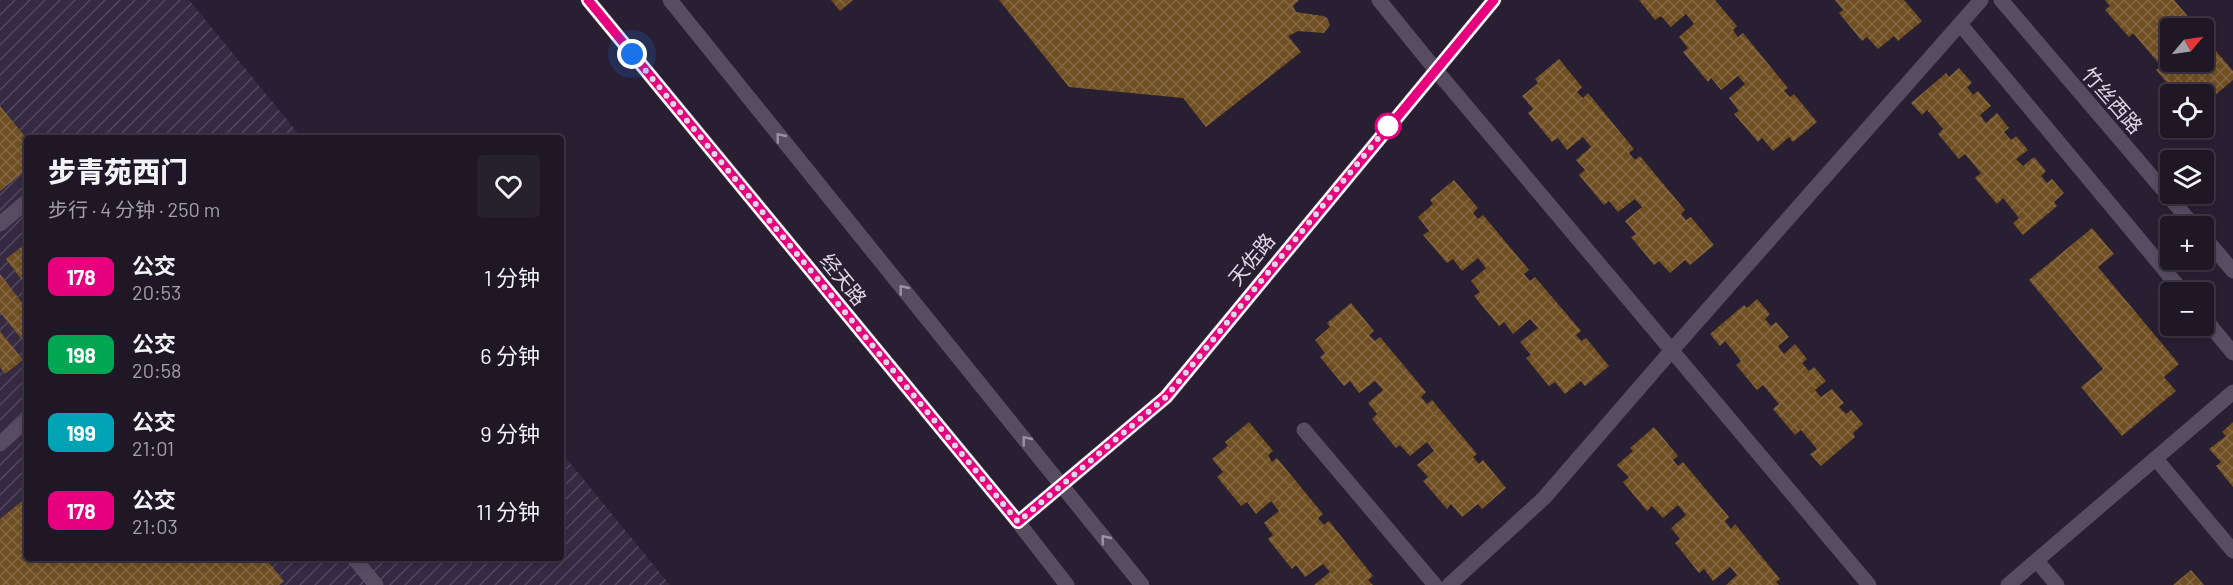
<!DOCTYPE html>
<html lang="zh">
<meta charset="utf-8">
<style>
:root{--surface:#1f1726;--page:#27202e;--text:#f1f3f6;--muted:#a19fa7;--line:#3c3643}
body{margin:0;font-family:Barlow,"Noto Sans SC",sans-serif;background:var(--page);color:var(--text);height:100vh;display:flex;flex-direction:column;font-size:22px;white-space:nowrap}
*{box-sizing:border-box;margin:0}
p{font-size:20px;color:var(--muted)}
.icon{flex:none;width:33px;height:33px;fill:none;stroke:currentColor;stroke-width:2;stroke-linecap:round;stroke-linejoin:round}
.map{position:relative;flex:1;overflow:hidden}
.details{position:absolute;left:24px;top:135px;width:540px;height:426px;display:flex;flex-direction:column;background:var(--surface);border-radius:6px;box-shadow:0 3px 9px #0003,0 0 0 2px var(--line)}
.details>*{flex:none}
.badge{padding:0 12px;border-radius:9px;font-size:21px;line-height:39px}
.needle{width:39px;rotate:61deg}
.fabs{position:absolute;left:2160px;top:18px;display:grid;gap:12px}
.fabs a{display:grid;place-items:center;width:54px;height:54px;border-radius:6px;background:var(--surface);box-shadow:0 3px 9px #0003,0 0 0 2px var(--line);font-size:30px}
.you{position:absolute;width:30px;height:30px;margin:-15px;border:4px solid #fff;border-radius:50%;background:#1a73e8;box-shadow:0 0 0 9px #1a73e833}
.map>.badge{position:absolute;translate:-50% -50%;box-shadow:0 0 0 3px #fff}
.round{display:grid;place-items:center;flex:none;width:63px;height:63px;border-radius:6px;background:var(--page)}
.summary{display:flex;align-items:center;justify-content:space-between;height:102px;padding:0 24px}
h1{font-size:28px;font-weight:800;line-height:45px}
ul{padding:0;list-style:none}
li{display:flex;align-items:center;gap:18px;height:78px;padding:0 24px}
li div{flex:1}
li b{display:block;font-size:22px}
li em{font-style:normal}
li .badge{min-width:66px;font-weight:700;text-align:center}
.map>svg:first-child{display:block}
.industrial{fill:url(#industrial-furrows)}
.building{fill:url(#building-cross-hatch)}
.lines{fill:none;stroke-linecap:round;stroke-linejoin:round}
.service{stroke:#574d63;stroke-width:15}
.minor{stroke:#574d63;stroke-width:15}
.secondary{stroke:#574d63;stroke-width:15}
.oneway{stroke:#9a92a4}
.line-casing{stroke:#fff;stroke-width:14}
.line{stroke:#e6007e;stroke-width:9}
.walk{stroke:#ddd7e4;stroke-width:6;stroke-dasharray:0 10.8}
.stop-dot{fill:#fff;stroke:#e6007e;stroke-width:3}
.labels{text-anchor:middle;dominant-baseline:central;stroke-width:5;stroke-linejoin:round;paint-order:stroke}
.street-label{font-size:20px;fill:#ddd7e4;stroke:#291f33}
</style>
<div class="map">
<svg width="2233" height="585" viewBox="0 0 2233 585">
<defs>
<pattern id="industrial-furrows" width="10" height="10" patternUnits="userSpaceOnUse" patternTransform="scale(1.5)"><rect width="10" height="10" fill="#362a43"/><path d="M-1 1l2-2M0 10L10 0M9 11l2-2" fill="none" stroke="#53485e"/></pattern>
<pattern id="building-cross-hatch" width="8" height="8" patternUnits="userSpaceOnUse" patternTransform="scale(1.5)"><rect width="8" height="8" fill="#704f23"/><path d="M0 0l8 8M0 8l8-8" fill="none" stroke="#846843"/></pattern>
</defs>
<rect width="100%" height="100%" fill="#291f33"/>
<polygon class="industrial" points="0,0 189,0 302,138 27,138 27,558 561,558 561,452 670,585 0,585"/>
<g class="building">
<polygon points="831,0 853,0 840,11"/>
<polygon points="999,0 1299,0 1293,6 1296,12 1323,16 1327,18 1330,25 1324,33 1298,31 1288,36 1301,52 1206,127 1183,98 1069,87"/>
<polygon points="1639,0 1715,0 1737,26 1733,30 1738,37 1743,33 1788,88 1784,91 1790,97 1794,94 1817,122 1793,142 1789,137 1773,151 1762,138 1758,142 1734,114 1739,111 1729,98 1745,84 1738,76 1721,90 1711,78 1708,82 1683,52 1688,48 1679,37 1694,24 1686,14 1671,27 1661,16 1655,20"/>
<polygon points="1835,0 1904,0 1922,21 1898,41 1894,36 1878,49 1867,37 1862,41 1839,13 1843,10"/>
<polygon points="2105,0 2174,0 2198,28 2170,28 2170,62 2204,62 2204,48 2210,56 2216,51 2233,71 2233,80 2214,96 2210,91 2204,97 2204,94 2185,93 2177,94 2156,70 2161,66 2133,33 2129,37 2105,10 2110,6"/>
<polygon points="1559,59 1582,87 1577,92 1583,98 1588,93 1634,149 1629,153 1635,160 1640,156 1685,210 1681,214 1686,220 1691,217 1714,245 1690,265 1685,260 1670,273 1659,261 1654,265 1631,237 1636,234 1625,221 1642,207 1635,199 1618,212 1609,201 1604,205 1579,175 1585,170 1576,160 1591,147 1583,137 1567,150 1558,138 1552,142 1528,113 1533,109 1522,96 1538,83 1535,79"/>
<polygon points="1959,68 1972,83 1967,87 1973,95 1978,91 1991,106 1980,115 1986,123 1997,113 2009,128 2004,132 2011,140 2016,136 2028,150 2016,159 2023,166 2034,157 2046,171 2041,176 2047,183 2052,179 2064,193 2054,202 2057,206 2023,235 2013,223 2019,218 2003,198 1997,204 1975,178 1981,173 1965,154 1959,159 1938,134 1943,129 1927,110 1922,115 1911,103 1946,73 1949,77"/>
<polygon points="0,106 27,139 27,169 0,191"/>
<polygon points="1454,180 1478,208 1473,213 1478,219 1483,215 1529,270 1524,274 1530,281 1535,277 1581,331 1576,335 1581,341 1586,338 1609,366 1585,386 1581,381 1565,394 1555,382 1549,386 1526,358 1531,355 1520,342 1538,328 1530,319 1513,334 1504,322 1499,326 1474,296 1480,292 1471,281 1486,268 1478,258 1462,271 1453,259 1447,263 1423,235 1429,231 1418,217 1433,204 1430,200"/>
<polygon points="2092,228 2114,254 2098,267 2179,364 2164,377 2176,391 2122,436 2081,387 2103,369 2029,280"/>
<polygon points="24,245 27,250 27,287 6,259"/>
<polygon points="0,274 27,309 27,346 0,312"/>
<polygon points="1757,299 1770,314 1765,319 1771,326 1776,322 1789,337 1778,346 1784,354 1795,344 1807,359 1802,363 1809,371 1814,367 1826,381 1815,390 1821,397 1832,389 1844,403 1839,407 1846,414 1851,410 1863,424 1853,433 1855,437 1821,466 1810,454 1817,449 1801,430 1795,435 1773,409 1779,404 1763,385 1757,390 1736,365 1741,361 1725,341 1720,346 1710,334 1744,305 1747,308"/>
<polygon points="1351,303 1374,331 1369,335 1375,341 1380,337 1426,392 1421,397 1427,404 1432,400 1477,454 1473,457 1479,464 1483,460 1506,488 1482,509 1478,504 1462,517 1451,504 1447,509 1423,481 1428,477 1417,465 1434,451 1427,442 1410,456 1400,445 1396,448 1372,419 1377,414 1368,403 1383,390 1375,381 1359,393 1350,381 1344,386 1320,357 1325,353 1315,340 1330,327 1327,323"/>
<polygon points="0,331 23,360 5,374 0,367"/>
<polygon points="1249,422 1273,451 1268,455 1272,462 1277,458 1323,514 1318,518 1324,525 1329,521 1373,576 1368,580 1373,585 1314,585 1330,572 1323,564 1305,577 1296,565 1292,569 1268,539 1273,535 1264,523 1279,511 1271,501 1256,514 1247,502 1241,506 1217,477 1223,472 1212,459 1228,446 1225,442"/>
<polygon points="2233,422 2233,487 2216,466 2221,462 2209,449 2226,436 2222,432"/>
<polygon points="1654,427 1678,456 1673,460 1678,466 1683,462 1729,517 1725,521 1731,529 1735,524 1780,579 1776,582 1779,585 1726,585 1737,575 1730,567 1713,581 1704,569 1699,573 1675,543 1680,539 1671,528 1686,515 1678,505 1663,518 1652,506 1647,511 1623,482 1629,477 1617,465 1633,451 1630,448"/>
<polygon points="27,497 27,558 265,558 284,581 279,585 0,585 0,519"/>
<polygon points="2191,570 2204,585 2173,585"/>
</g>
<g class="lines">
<g class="service">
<polyline points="1379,0 1435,69 1869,585"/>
<polyline points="1960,24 1981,0"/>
<polyline points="0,224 27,201"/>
<polyline points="2204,318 2233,353"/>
<polyline points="1304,430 1435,585"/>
<polyline points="0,444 27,420"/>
<polyline points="2156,459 2233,551"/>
<polyline points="354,558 376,585"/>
<polyline points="2037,561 2057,585"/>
<polyline points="1449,585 1544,498 1672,350 1960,24 2183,292"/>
<polyline points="2008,585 2233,392"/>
</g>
<g class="minor">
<polyline points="2001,0 2194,226"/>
<polyline points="2204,237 2233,271"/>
<polyline points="1018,522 1166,397 1494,0"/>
</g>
<g class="secondary">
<polyline points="588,0 1018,522 1067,585"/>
<polyline points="670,0 1142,585"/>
</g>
</g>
<defs><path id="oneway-chevron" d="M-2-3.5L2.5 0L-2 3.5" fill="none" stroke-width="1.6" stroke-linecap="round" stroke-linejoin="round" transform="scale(1.5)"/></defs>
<g class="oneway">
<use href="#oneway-chevron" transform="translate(780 137) rotate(-129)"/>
<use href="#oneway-chevron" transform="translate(903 289) rotate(-129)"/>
<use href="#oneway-chevron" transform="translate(1026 440) rotate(-129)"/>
<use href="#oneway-chevron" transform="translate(1105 539) rotate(-129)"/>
</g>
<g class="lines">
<g class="line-casing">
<polyline id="line" points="588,0 1018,522 1166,397 1494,0"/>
</g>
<use href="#line" class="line"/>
<polyline class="walk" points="632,54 1018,522 1166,397 1390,124 1388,126"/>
</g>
<circle class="stop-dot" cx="1388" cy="126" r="12"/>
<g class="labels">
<g class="street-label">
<text transform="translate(2113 100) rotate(49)">竹丝西路</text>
<text transform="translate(1251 259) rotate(-51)">天佐路</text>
<text transform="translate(844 279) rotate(51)">经天路</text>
</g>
</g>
</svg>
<div class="fabs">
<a><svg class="needle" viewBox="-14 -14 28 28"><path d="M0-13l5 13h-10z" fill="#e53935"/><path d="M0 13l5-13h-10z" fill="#a19fa7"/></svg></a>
<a><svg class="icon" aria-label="locate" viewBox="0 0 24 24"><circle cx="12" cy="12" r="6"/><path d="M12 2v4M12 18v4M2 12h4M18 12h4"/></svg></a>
<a><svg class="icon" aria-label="layers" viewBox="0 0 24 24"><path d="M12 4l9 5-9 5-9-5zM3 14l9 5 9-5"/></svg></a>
<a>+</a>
<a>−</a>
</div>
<div class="you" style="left:632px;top:54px"></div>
<section class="details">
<div class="summary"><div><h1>步青苑西门</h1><p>步行 · 4 分钟 · 250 m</p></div><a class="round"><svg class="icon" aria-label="heart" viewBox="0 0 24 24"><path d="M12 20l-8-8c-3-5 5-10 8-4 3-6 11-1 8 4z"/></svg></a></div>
<ul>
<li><span class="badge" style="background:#e6007e;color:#fff">178</span><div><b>公交</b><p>20:53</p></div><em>1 分钟</em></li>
<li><span class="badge" style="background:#00a651;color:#fff">198</span><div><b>公交</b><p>20:58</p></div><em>6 分钟</em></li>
<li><span class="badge" style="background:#00a3b4;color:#fff">199</span><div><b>公交</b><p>21:01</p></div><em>9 分钟</em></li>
<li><span class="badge" style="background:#e6007e;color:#fff">178</span><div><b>公交</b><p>21:03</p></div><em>11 分钟</em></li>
</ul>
</section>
</div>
